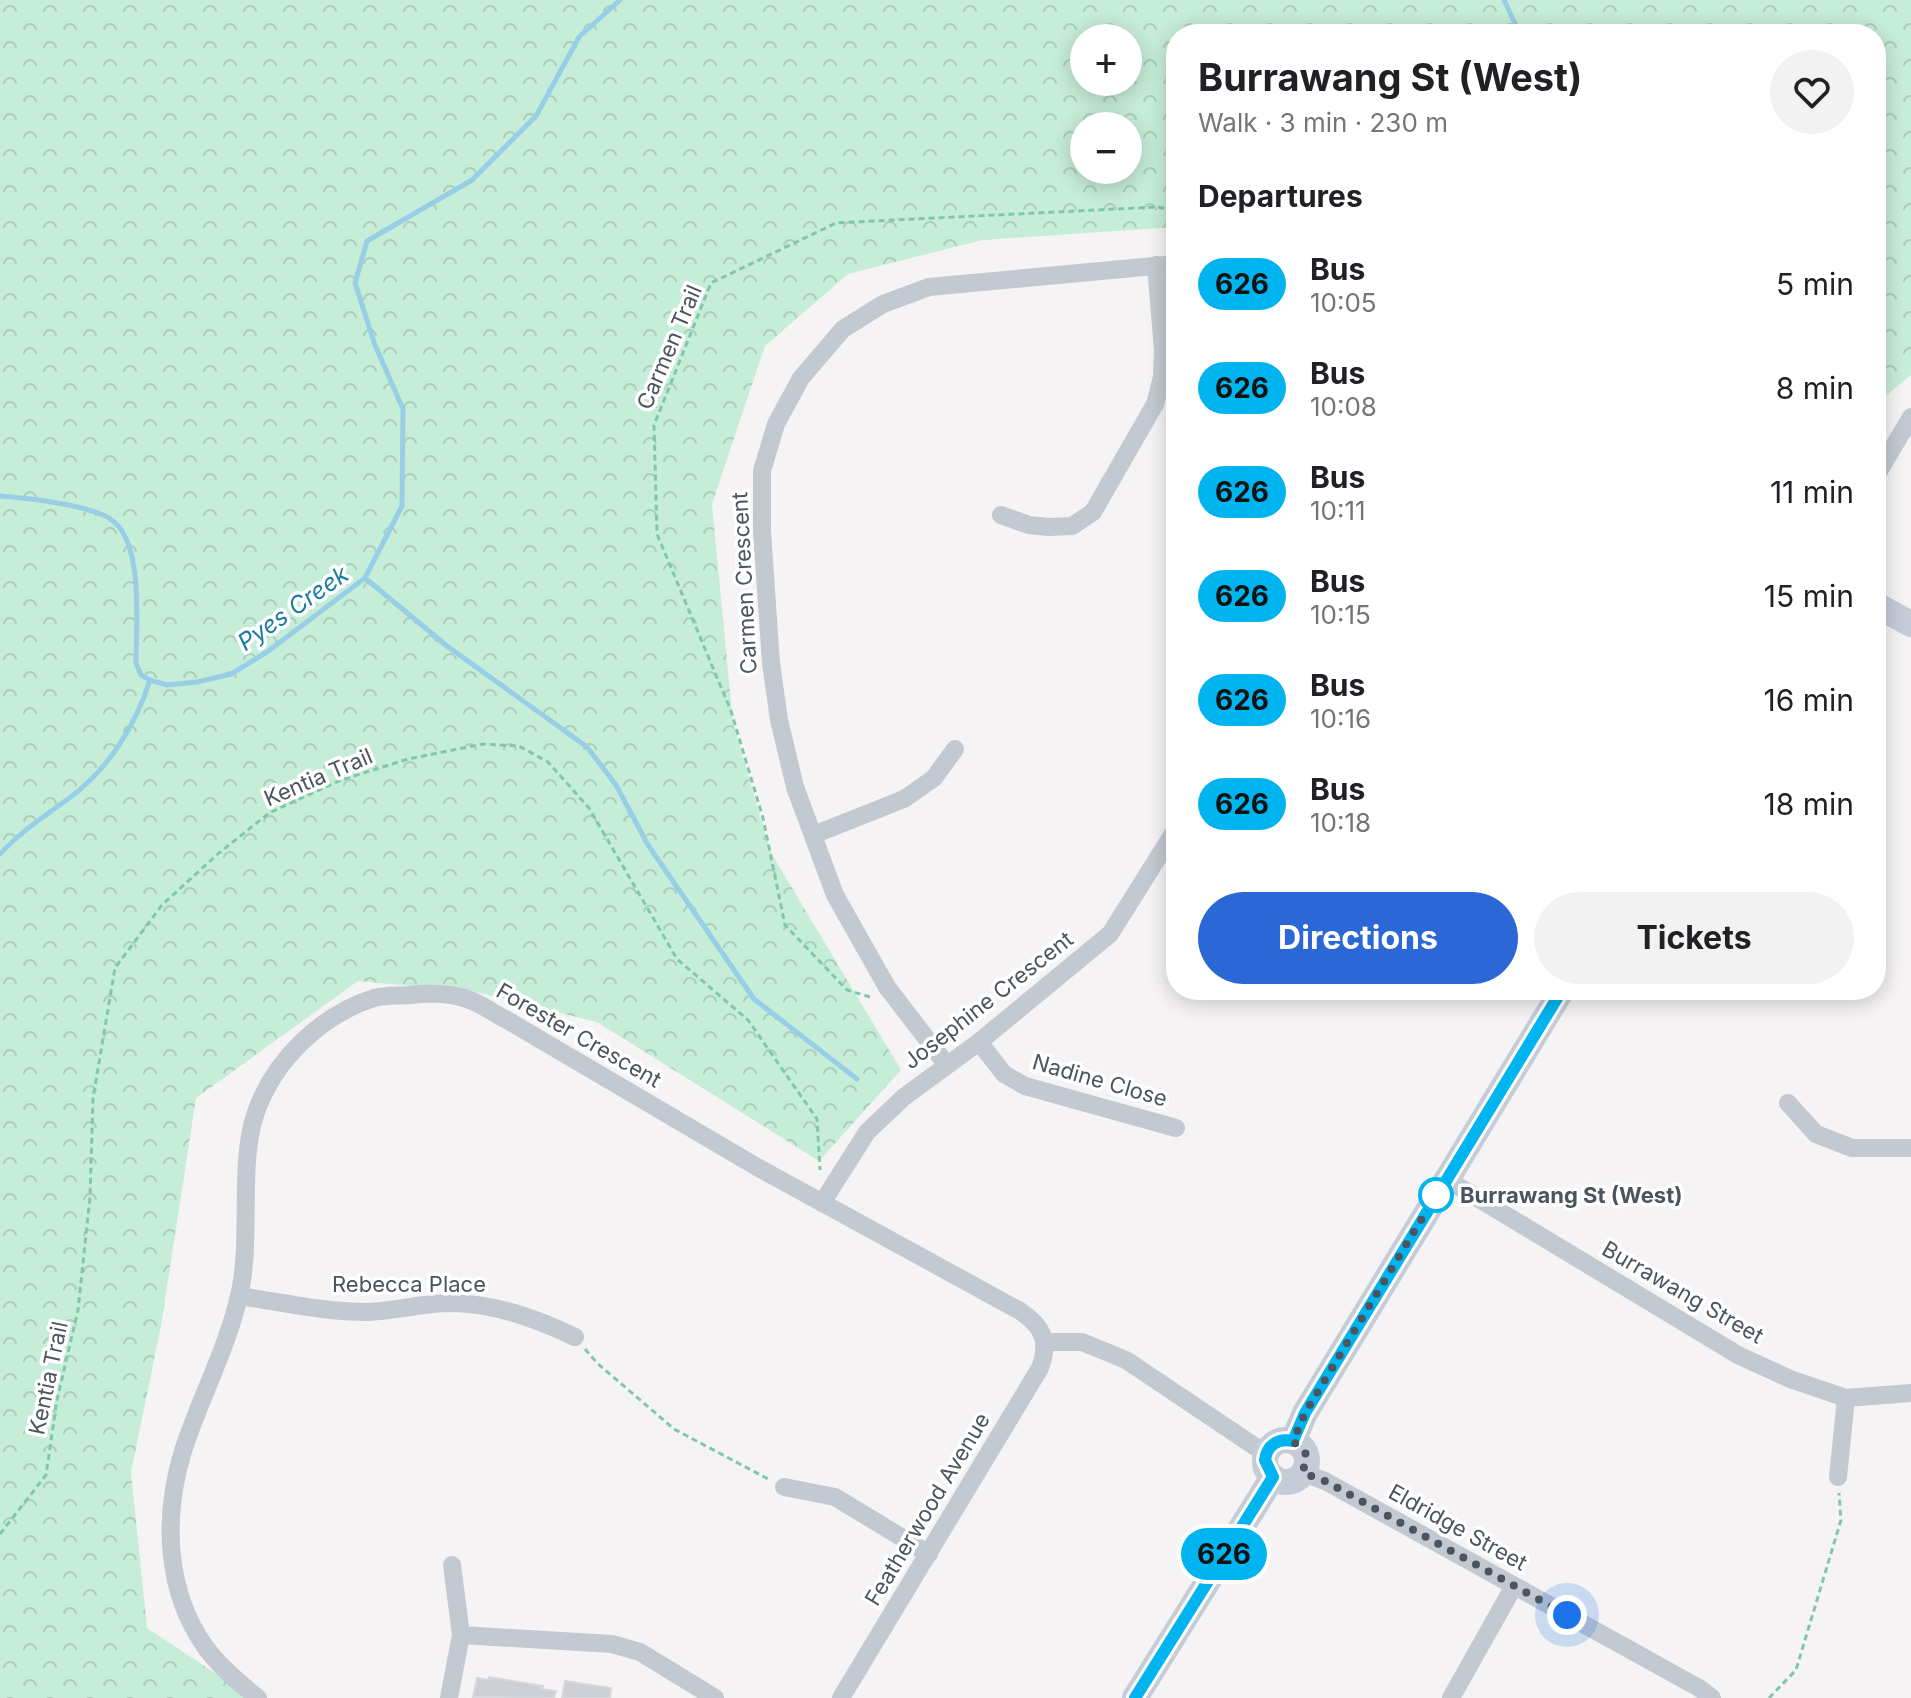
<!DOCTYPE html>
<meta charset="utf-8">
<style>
:root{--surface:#fff;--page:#f2f2f2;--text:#202124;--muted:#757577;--accent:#2b68d6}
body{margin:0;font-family:Inter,sans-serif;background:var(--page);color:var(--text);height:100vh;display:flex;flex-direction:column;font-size:30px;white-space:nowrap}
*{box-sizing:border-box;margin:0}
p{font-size:26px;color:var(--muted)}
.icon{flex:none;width:44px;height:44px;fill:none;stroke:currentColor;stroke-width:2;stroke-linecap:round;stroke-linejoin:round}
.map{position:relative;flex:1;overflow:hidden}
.details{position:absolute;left:1166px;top:24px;width:720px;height:976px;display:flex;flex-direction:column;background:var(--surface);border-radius:32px;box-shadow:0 4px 20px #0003}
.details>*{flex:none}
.badge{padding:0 16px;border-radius:26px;font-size:28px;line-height:52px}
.fabs{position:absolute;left:1070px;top:24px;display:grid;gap:16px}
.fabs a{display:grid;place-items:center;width:72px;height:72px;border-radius:50%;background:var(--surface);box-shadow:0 4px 20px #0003;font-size:40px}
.you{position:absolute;width:40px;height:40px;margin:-20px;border:6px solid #fff;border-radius:50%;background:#1a73e8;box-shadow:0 0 0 12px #1a73e833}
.map>.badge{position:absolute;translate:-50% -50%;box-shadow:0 0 0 4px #fff}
h2{padding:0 32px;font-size:30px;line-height:72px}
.round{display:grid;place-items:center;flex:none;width:84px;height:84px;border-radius:42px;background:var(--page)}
.head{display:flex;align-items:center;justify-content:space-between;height:136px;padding:0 32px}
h1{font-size:38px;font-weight:700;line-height:60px}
.button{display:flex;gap:16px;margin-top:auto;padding:16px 32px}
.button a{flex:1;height:92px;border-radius:48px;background:var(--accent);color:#fff;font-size:32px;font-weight:700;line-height:92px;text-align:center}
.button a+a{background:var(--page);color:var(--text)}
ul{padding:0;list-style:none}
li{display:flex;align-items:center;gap:24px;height:104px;padding:0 32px}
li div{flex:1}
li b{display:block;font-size:30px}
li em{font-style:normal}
li .badge{min-width:88px;font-weight:700;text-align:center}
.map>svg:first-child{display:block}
.forest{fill:url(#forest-crowns);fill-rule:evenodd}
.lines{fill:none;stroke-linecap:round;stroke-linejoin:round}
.stream{stroke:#98cfe6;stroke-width:5}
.building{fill:#cdcfd4;stroke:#d7d8dd;stroke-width:2}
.path{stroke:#81c8ab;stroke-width:3;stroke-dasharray:6 4;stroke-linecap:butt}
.minor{stroke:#c2c9d0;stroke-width:18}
.secondary{stroke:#c5ccd7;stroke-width:26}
.line-casing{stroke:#fff;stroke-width:18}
.line{stroke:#00b5ef;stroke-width:12}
.walk{stroke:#4c545f;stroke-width:8;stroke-dasharray:0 14.4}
.stop-dot{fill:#fff;stroke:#00b5ef;stroke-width:4}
.labels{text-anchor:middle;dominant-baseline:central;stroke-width:7;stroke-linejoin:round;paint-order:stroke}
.street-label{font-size:22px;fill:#4c545f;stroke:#fff}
.stop-label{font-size:22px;font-weight:bold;fill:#4c545f;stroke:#fff;text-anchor:start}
.water-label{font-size:24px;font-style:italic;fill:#1a7ba4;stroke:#fff}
</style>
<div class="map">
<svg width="1911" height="1698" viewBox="0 0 1911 1698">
<defs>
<pattern id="forest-crowns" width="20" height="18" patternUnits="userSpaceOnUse" patternTransform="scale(2)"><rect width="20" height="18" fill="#c6edd8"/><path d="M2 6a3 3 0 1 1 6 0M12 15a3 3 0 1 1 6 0" fill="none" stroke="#accdbc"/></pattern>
</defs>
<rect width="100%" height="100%" fill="#f5f3f3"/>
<path class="forest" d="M0,0H1911V375L1876,404V34H1176V227L982,240L848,274L765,346L712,504L733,723L771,853L901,1070L819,1161L597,1022L476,992L358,981L196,1098L161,1326L131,1472L147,1628L253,1698H0ZM1084,38H1128V82H1084ZM1084,126H1128V170H1084Z"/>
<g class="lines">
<g class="stream">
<polyline points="1504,0 1520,34"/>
<path d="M0,496C26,498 94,505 113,521C144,545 136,627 136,663L141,675L150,680"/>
<polyline points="365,578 447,646 587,747 616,785 648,845 754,999 857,1079"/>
<path d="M0,854C21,831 48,814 72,796C110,767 136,724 150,680L167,685L197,682L231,674L267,652L365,578L402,506L403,409L375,345L355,283L367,241L472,180L536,116L579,37L620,0"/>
</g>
</g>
<g class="building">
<polygon points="489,1677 543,1686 542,1689 556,1691 554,1698 473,1697 477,1678 489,1680"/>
<polygon points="565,1681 611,1688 610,1698 562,1698"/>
</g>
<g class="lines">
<g class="path">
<polyline points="870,997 847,990 785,925 763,818 731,711 657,534 654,425 711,283 836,223 1156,207 1176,210"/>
<polyline points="585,1349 597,1363 674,1429 770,1480"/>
<polyline points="0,1534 46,1475 57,1400 78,1310 90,1197 93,1098 115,968 162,905 219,853 269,813 341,780 408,759 483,744 519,746 548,762 589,808 677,959 748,1020 817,1119 820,1170"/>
<polyline points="1769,1698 1796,1670 1841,1520 1839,1493"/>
</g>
<g class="minor">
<polyline points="1876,476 1911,417"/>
<polyline points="1001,515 1029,525 1049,527 1072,526 1093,512 1155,404 1162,377 1163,350 1156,265"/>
<polyline points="813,835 904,799 934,778 955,749"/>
<polyline points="979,1042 1004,1074 1025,1086 1176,1128"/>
<polyline points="946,1064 887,987 835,895 795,787 779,720 771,663 762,531 762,471 776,424 801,378 843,329 883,304 929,287 1176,264"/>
<polyline points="1788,1103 1816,1134 1852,1148 1911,1148"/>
<polyline points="1446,1179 1738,1355 1790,1379 1846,1398 1911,1393"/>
<polyline points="822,1203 867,1132 904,1097 979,1042 1110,934 1176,829"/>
<path d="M239,1296C281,1302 324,1312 366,1312C395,1311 423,1303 452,1303C496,1304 535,1318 575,1337"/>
<polyline points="1046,1342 1082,1342 1126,1360 1266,1454"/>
<polyline points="1303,1473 1325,1481 1699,1688 1712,1698"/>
<polyline points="1838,1477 1846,1398"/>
<polyline points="784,1487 835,1497 929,1554"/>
<polyline points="461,1635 612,1644 640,1652 715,1698"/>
<path d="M258,1698C239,1683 221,1668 206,1648C165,1591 163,1516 183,1451C200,1398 228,1347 240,1292C252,1234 238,1164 256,1112C275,1059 321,1015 374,998C385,995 399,996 410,995C429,993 452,993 470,1000C483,1005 495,1014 507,1020L757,1167L1020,1311C1043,1326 1050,1342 1040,1368L841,1698"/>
<polyline points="449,1698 461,1635 452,1565"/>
<polyline points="1451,1698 1514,1586"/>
</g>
<g class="secondary">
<polyline points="1876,605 1911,624"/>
<circle cx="1286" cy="1461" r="21"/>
<polyline points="1293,1441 1305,1413 1562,990"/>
<polyline points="1135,1698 1273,1477"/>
</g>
</g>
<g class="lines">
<g class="line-casing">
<path id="line" d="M1135,1698L1273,1477L1265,1460C1267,1445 1278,1438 1293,1441L1305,1413L1562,990"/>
</g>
<use href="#line" class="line"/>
<polyline class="walk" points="1436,1195 1305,1413 1293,1441 1306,1454 1303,1473 1325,1481 1567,1615"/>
</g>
<circle class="stop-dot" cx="1436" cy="1195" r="16"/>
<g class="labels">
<g class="street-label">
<text transform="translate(669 347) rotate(-67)">Carmen Trail</text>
<text transform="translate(744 583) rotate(-93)">Carmen Crescent</text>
<text transform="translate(318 777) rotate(-23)">Kentia Trail</text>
<text transform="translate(988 1000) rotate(-38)">Josephine Crescent</text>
<text transform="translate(579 1035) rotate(30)">Forester Crescent</text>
<text transform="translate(1100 1080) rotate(16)">Nadine Close</text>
<text x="409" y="1284">Rebecca Place</text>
<text transform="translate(1683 1292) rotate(30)">Burrawang Street</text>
<text transform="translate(48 1378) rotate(-78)">Kentia Trail</text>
<text transform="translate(927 1509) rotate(-59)">Featherwood Avenue</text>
<text transform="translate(1458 1527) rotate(29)">Eldridge Street</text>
</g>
<g class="stop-label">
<text x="1460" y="1195">Burrawang St (West)</text>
</g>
<g class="water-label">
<text transform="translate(293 608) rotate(-35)">Pyes Creek</text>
</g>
</g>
</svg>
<div class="fabs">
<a>+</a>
<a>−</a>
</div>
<div class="you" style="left:1567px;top:1615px"></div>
<b class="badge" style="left:1224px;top:1554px;background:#00b5ef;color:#111">626</b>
<section class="details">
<div class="head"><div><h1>Burrawang St (West)</h1><p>Walk · 3 min · 230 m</p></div><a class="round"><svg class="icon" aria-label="heart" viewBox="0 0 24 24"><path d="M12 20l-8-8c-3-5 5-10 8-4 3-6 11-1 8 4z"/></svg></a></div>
<h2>Departures</h2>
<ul>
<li><span class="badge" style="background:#00b5ef;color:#111">626</span><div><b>Bus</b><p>10:05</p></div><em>5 min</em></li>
<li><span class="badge" style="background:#00b5ef;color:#111">626</span><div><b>Bus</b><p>10:08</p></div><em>8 min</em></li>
<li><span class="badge" style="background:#00b5ef;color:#111">626</span><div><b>Bus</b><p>10:11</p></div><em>11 min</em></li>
<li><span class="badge" style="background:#00b5ef;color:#111">626</span><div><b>Bus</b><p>10:15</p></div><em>15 min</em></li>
<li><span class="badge" style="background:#00b5ef;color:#111">626</span><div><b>Bus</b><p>10:16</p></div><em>16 min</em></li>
<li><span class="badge" style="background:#00b5ef;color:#111">626</span><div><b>Bus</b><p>10:18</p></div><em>18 min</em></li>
</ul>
<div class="button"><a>Directions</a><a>Tickets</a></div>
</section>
</div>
